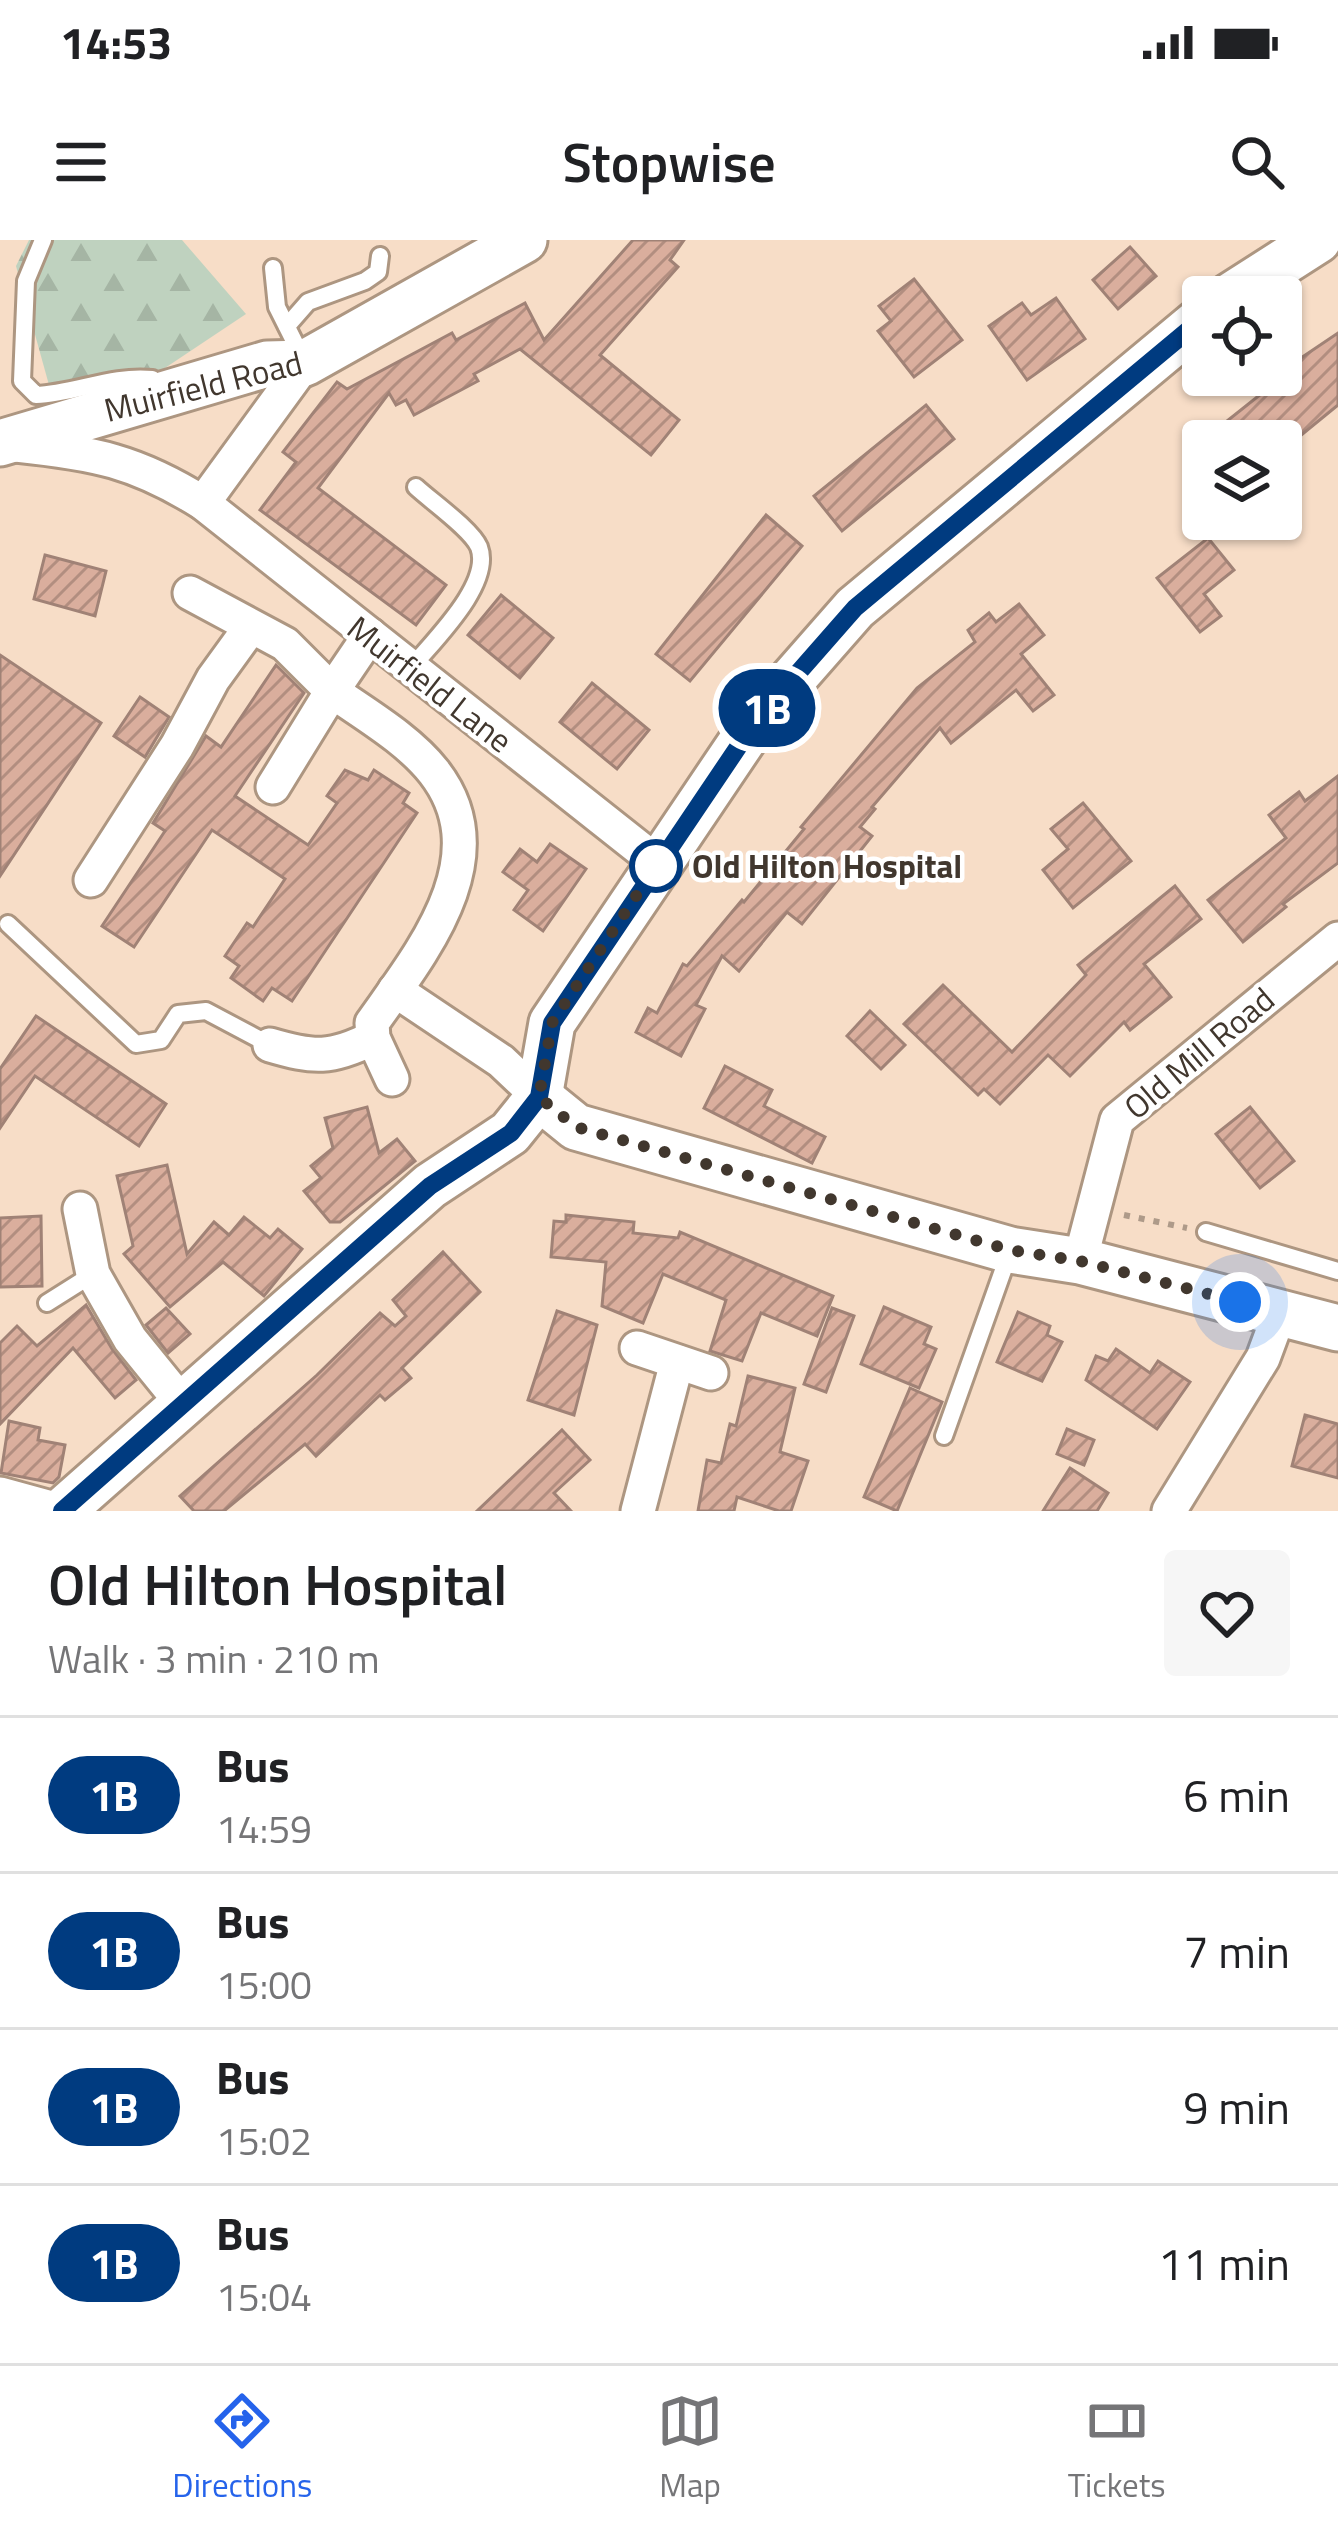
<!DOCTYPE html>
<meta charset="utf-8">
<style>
:root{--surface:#fff;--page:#f6f6f6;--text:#202124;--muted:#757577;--line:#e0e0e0;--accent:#2563eb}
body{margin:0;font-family:"Titillium Web",sans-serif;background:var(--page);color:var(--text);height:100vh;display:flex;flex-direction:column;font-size:45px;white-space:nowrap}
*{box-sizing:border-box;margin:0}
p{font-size:39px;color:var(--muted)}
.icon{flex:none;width:66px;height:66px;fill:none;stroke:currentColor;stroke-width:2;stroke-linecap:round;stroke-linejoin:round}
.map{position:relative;height:1271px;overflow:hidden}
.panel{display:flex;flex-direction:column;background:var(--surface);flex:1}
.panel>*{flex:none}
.badge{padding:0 24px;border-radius:39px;font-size:42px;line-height:78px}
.buttons{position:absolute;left:1182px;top:36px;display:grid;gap:24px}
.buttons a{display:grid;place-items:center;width:120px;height:120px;border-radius:12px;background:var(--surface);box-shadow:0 3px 9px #0004;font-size:60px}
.you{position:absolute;width:60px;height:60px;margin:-30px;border:9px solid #fff;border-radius:50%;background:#1a73e8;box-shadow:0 0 0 18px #1a73e833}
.map>.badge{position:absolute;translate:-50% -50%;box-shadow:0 0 0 6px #fff}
.round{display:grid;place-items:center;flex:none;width:126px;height:126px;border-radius:12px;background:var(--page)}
.overview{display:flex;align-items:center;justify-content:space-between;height:204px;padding:0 48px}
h1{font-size:57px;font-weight:600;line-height:90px}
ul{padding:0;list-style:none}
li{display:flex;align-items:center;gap:36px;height:156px;padding:0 48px;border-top:3px solid var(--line)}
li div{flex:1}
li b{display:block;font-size:45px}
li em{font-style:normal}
li .badge{min-width:132px;font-weight:700;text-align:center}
.status{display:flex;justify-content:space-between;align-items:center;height:84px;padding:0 60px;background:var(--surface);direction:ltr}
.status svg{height:33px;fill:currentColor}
header{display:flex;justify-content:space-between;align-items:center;height:156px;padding:0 48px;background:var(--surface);font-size:54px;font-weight:600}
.menu{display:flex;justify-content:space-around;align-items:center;height:168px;border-top:3px solid var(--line);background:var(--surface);font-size:33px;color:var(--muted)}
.menu a{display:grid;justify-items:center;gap:6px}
.menu .on{color:var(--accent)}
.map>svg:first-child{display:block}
.forest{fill:url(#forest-firs)}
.building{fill:url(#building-hatch);stroke:#a08276;stroke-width:3}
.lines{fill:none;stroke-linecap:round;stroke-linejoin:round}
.lane-casing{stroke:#ad9681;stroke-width:22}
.street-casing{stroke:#ad9681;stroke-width:39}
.secondary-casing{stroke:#ad9681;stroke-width:51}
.path{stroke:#ae9a89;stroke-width:6;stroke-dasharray:6 9;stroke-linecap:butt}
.lane{stroke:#fff;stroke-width:16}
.street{stroke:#fff;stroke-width:33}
.secondary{stroke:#fff;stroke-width:45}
.line-casing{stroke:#fff;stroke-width:27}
.line{stroke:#003b80;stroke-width:18}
.walk{stroke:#41372e;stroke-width:12;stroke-dasharray:0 21.6}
.stop-dot{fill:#fff;stroke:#003b80;stroke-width:6}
.labels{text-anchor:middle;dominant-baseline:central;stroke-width:9;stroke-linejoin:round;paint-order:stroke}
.street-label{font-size:33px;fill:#41372e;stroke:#fff}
.stop-label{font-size:33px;font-weight:bold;fill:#41372e;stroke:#fff;text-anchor:start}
</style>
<div class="status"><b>14:53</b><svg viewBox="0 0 49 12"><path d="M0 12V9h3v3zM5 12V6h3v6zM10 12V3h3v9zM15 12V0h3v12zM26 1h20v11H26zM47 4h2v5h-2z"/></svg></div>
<header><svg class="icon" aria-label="menu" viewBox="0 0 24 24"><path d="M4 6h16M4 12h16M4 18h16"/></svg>Stopwise<svg class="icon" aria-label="search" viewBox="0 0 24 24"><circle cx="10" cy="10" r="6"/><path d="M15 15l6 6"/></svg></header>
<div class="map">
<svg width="1338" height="1271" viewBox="0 0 1338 1271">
<defs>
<pattern id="forest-firs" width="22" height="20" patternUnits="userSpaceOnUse" patternTransform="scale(3)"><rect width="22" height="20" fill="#bfd2bf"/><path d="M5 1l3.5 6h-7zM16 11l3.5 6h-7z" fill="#a5b5a4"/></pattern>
<pattern id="building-hatch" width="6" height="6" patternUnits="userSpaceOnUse" patternTransform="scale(3)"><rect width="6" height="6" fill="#daae9d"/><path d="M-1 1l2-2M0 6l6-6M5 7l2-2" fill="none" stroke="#b28e80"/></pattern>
</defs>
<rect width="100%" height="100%" fill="#f7ddc7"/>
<polygon class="forest" points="29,0 182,0 246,74 150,138 49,145 16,26"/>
<g class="building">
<polygon points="633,0 684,0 670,20 678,27 600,115 679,180 651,215 520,109 474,134 478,141 414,175 406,160 396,165 389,153 318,248 446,345 416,385 260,270 296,222 283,212 337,142 347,149 452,93 456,100 525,63 544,100"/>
<polygon points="1130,7 1156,36 1118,69 1093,40"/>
<polygon points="914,39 962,100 914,137 878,91 891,81 879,66"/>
<polygon points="1056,58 1085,99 1027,140 989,86 1022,63 1031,75"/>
<polygon points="1338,93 1338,165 1294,201 1243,201 1227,181 1300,123 1298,120"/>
<polygon points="926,165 954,199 842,291 814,256"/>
<polygon points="766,275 802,306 690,441 656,414"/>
<polygon points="1208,298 1234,330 1204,354 1221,376 1200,392 1157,338"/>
<polygon points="45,315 106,331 95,376 34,359"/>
<polygon points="501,355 553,398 520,438 468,395"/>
<polygon points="1019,364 1044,395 1021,414 1054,455 1033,471 1016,450 951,503 940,488 872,567 875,569 860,587 872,596 802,684 787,672 739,731 722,716 696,765 705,769 681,816 636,792 648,768 657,773 683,724 687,726 742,660 744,662 804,589 801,587 917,448 975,402 968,390 989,373 996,382"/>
<polygon points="0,415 101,483 0,636"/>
<polygon points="276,425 304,453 235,556 308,605 337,563 327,556 345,530 368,540 374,530 409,553 403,563 417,573 292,761 272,748 263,761 231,738 239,726 225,716 247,683 253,687 285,639 212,590 134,707 102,686 165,591 153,583 206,496 221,507"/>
<polygon points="592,443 649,490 617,529 560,482"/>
<polygon points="140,457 169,477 145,517 114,496"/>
<polygon points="1338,536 1338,623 1283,664 1286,667 1243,702 1208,660 1286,598 1269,575 1299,552 1305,561"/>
<polygon points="1083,563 1131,621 1073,668 1043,630 1068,609 1051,589"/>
<polygon points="550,604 586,629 543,691 514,670 528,650 503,632 520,609 537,622"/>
<polygon points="1175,646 1201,679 1144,724 1171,757 1130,790 1124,782 1070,836 1048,815 1000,864 984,849 978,855 904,784 943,745 1012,812 1086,735 1078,725"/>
<polygon points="870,771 905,805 881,829 847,796"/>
<polygon points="36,776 166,864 139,906 35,836 0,888 0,829"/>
<polygon points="725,826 772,850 764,866 825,897 812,923 704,868"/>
<polygon points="367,867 379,913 397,899 415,921 340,982 330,982 304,951 321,938 311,926 333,908 325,878"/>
<polygon points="1250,867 1294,921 1260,948 1216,894"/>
<polygon points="167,925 187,1014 214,982 229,995 244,977 270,998 278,989 302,1009 264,1056 223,1022 170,1067 124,1014 133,1006 117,936"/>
<polygon points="566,975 634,982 633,993 678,998 680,992 833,1056 817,1096 761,1073 742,1121 710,1111 726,1060 663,1034 643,1083 602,1066 606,1022 551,1017 554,981 566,982"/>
<polygon points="41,976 42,1046 0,1047 0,978"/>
<polygon points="443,1012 480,1052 402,1128 411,1138 385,1160 380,1155 316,1216 305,1204 224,1271 194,1271 180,1256 317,1135 380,1073 395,1086 406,1076 393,1060"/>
<polygon points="86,1065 112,1109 136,1140 115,1158 73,1108 0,1184 0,1103 17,1086 37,1106"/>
<polygon points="884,1067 931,1087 924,1104 936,1109 919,1148 861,1124"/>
<polygon points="166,1068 190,1094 168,1113 146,1085"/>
<polygon points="832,1068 854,1076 826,1152 804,1144"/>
<polygon points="557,1071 597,1085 574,1175 528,1160"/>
<polygon points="1018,1072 1050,1086 1047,1095 1062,1102 1042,1141 997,1122"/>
<polygon points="1116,1109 1150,1133 1158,1121 1190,1142 1157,1189 1086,1140 1096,1116 1108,1121"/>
<polygon points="748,1136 795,1148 780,1212 808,1221 791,1271 779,1271 737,1257 734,1271 698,1271 707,1220 721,1223 730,1184 736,1186"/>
<polygon points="910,1148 942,1162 897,1271 864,1257"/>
<polygon points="1305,1175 1338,1184 1338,1238 1292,1226"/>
<polygon points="9,1181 40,1188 38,1200 65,1205 59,1237 53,1243 1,1233"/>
<polygon points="1067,1189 1094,1200 1084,1225 1057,1214"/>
<polygon points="562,1190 590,1220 554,1253 571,1271 477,1271"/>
<polygon points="1070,1228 1108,1253 1097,1271 1043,1271"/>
</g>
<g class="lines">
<g class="lane-casing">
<g id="lane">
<path d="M43,0L26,41L22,141L36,155C76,153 112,135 152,139L157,149"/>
<polyline points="273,28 277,67 302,117"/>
<polyline points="287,86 308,62 365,41 378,32 380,16"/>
<path d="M411,428C433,401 493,344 479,307C471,289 431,261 416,247"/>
<polyline points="8,684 136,804 161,800 178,774 206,771 270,805"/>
<polyline points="1206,992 1338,1031"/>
<polyline points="47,1063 93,1034"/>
<polyline points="944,1196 1010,1011"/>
</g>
</g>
<g class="street-casing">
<g id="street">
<path d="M16,205C94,213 136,221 203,263L658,623"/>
<polyline points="203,263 305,123"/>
<polyline points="190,353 285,404 332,451 273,547"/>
<path d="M370,395L332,451C366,475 408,499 434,532C500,617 422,712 372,783L373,798L392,839"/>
<polyline points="91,640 177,506 213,439 250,388"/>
<polyline points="395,750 501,821 539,857"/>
<path d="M270,805C314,818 331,819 373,798"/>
<polyline points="80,969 93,1034 130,1099 182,1163"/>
<polyline points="1080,1021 1117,880 1338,699"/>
<polyline points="637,1108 711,1133"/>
<polyline points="0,1254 62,1271"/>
<polyline points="638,1271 677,1122"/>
<polyline points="1169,1271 1263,1118 1280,1072"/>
</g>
</g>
<g class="secondary-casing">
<g id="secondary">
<polyline points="1229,57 1318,0"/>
<polyline points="0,203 267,124 305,123 524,0"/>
<polyline points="539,857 576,887 1010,1010 1080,1021 1338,1088"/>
<polyline points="62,1271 430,946 510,893 539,857 552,783 755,482 855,368 1203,78"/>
</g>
</g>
<polyline class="path" points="1124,975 1187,988"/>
<use href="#lane" class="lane"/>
<use href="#street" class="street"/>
<use href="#secondary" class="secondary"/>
</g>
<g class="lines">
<g class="line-casing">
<polyline id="line" points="62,1271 430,946 511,893 539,857 552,783 755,482 855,368 1203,78"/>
</g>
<use href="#line" class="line"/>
<polyline class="walk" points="656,626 658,623 552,783 539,857 576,887 1010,1010 1080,1021 1240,1062"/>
</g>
<circle class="stop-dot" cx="656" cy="626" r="24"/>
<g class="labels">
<g class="street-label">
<text transform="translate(203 146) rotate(-14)">Muirfield Road</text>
<text transform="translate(430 444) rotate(38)">Muirfield Lane</text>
<text transform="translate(1199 813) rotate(-40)">Old Mill Road</text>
</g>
<g class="stop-label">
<text x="692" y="626">Old Hilton Hospital</text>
</g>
</g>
</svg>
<div class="buttons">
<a><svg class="icon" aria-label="locate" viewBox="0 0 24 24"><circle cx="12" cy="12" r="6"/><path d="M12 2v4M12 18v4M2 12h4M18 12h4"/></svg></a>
<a><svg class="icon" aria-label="layers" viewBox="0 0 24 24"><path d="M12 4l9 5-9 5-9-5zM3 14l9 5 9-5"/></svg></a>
</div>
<div class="you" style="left:1240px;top:1062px"></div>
<b class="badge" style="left:767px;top:468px;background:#003b80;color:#fff">1B</b>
</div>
<section class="panel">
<div class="overview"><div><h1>Old Hilton Hospital</h1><p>Walk · 3 min · 210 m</p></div><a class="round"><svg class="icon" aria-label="heart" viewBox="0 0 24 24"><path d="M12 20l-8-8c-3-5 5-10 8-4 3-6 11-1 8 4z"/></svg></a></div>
<ul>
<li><span class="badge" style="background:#003b80;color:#fff">1B</span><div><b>Bus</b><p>14:59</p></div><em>6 min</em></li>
<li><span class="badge" style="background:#003b80;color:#fff">1B</span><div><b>Bus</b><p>15:00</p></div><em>7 min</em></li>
<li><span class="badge" style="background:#003b80;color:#fff">1B</span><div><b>Bus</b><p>15:02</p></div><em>9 min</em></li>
<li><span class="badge" style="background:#003b80;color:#fff">1B</span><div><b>Bus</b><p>15:04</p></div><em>11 min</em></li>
</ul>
</section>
<nav class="menu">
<a class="on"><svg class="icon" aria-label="directions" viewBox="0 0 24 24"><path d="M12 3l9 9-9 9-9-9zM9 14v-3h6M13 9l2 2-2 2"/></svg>Directions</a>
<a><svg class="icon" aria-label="map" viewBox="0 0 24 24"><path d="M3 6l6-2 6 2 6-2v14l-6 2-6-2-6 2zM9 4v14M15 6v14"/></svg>Map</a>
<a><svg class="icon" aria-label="tickets" viewBox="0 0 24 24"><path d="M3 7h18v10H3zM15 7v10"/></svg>Tickets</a>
</nav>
